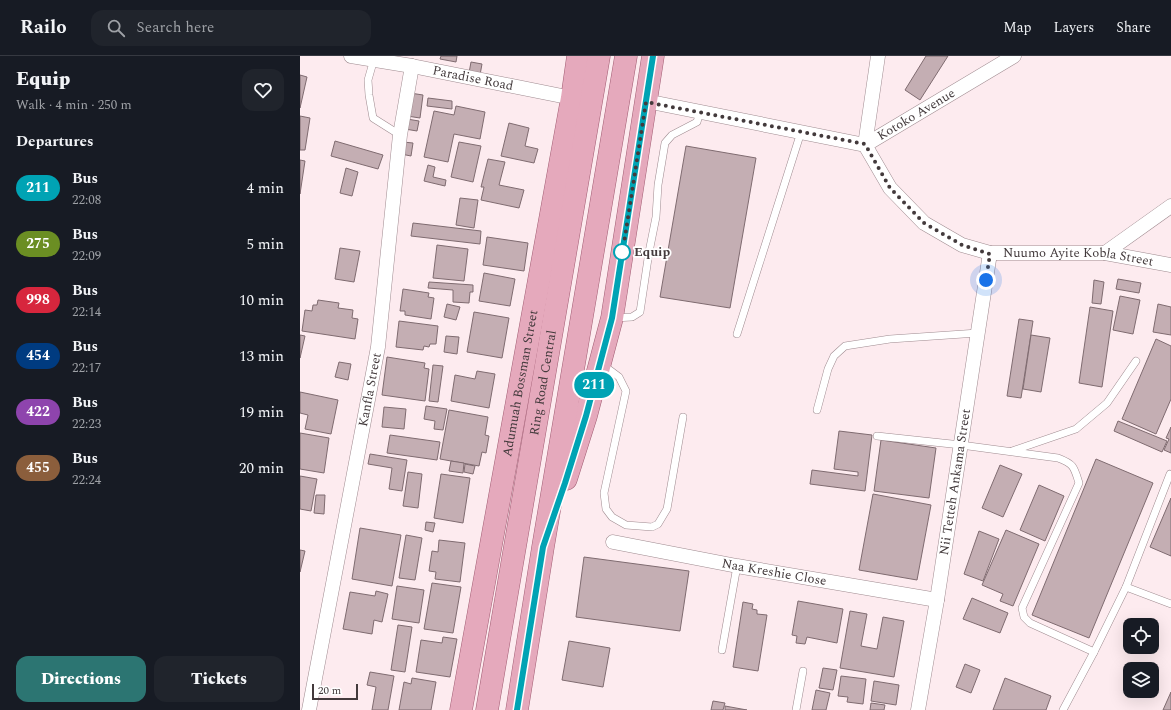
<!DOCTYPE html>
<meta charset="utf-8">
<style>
:root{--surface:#171b24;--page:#20242c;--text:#f1f3f6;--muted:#9ea1a6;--line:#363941;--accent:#2c7572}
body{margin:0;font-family:Spectral,serif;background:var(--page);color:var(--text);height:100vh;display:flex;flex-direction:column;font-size:15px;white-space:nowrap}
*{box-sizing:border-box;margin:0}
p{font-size:13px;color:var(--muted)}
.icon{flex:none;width:22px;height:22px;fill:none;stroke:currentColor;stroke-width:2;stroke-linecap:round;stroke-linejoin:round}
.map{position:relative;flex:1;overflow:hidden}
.drawer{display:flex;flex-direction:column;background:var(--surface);width:300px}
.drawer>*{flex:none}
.badge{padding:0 8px;border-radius:13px;font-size:14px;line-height:26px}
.tools{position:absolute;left:823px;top:562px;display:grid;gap:8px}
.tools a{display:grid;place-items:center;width:36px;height:36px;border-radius:8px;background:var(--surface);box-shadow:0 4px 16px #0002;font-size:20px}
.scale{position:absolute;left:12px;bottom:10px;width:46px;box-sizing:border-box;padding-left:4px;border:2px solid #433a3c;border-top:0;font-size:11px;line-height:14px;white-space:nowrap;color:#433a3c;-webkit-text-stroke:3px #fff;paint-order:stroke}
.you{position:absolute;width:20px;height:20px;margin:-10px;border:3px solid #fff;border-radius:50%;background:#1a73e8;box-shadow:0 0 0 6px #1a73e833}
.map>.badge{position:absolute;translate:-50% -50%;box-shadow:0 0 0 2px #fff}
h2{padding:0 16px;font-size:15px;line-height:36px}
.round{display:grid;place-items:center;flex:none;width:42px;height:42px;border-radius:12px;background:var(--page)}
.headline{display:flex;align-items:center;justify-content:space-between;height:68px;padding:0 16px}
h1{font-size:19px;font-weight:800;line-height:30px}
.primary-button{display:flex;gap:8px;margin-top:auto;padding:8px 16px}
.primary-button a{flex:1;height:46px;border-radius:12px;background:var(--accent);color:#fff;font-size:16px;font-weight:800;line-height:46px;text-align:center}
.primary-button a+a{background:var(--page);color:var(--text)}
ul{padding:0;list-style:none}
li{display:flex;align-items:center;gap:12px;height:56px;padding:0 16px}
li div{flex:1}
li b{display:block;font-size:15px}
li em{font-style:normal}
li .badge{min-width:44px;font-weight:700;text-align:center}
header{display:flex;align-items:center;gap:24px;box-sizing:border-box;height:56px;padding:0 20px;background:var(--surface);border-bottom:1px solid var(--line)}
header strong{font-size:19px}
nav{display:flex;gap:22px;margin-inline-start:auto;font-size:14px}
.search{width:280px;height:36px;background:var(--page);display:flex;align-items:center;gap:10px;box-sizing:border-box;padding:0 14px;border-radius:12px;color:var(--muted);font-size:15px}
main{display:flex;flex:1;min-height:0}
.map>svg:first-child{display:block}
.building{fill:#c4aeb3;stroke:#7f6b70}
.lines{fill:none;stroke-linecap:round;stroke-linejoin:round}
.service-casing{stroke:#9f8b90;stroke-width:8}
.minor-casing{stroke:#9f8b90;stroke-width:15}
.primary-casing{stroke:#a15d73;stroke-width:23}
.service{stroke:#fff;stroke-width:7}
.minor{stroke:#fff;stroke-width:14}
.primary{stroke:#e5a9bc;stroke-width:22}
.line-casing{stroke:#fff;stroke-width:9}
.line{stroke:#00a3b4;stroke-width:6}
.walk{stroke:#433a3c;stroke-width:4;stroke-dasharray:0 7.2}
.stop-dot{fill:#fff;stroke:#00a3b4;stroke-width:2}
.labels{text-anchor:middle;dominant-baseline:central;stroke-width:3.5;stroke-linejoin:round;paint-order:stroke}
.street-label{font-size:13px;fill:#433a3c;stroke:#fff}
.stop-label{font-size:13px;font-weight:bold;fill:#433a3c;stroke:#fff;text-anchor:start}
</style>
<header>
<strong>Railo</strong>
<div class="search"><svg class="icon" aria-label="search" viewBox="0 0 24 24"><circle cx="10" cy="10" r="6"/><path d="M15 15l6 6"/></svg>Search here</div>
<nav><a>Map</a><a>Layers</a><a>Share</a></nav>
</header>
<main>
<section class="drawer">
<div class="headline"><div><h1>Equip</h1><p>Walk · 4 min · 250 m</p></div><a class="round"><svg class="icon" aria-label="heart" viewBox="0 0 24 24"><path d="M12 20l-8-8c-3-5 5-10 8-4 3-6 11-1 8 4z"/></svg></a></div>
<h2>Departures</h2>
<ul>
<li><span class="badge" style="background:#00a3b4;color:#fff">211</span><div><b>Bus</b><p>22:08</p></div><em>4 min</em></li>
<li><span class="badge" style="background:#6b8e23;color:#fff">275</span><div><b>Bus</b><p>22:09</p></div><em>5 min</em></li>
<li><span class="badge" style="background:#d7263d;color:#fff">998</span><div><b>Bus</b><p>22:14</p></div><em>10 min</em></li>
<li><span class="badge" style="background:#003b80;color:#fff">454</span><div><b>Bus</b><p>22:17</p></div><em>13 min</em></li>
<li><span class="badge" style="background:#8e44ad;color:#fff">422</span><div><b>Bus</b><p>22:23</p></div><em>19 min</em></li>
<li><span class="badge" style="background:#8b5e3c;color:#fff">455</span><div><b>Bus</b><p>22:24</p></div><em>20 min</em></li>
</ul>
<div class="primary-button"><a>Directions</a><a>Tickets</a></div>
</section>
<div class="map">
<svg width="871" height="654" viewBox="0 0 871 654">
<rect width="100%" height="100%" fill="#fdebef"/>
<g class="building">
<polygon points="141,0 157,0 156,6 140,3"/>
<polygon points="626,0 648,0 620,44 605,34"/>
<polygon points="171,6 182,8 180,19 169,17"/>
<polygon points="0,19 7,21 0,52"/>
<polygon points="110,37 123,39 120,62 107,60"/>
<polygon points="128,42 152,45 152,53 127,50"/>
<polygon points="156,50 185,56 180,83 154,78 148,106 124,101 134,55 154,59"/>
<polygon points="0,60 10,62 5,94 0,94"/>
<polygon points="107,63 119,65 117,75 105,73"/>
<polygon points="209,67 229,72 225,90 238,93 234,107 201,100"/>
<polygon points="35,85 83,99 78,113 31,100"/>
<polygon points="103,86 113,87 111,100 101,98"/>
<polygon points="159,86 181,90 173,126 151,121"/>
<polygon points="386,90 456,102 430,252 360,241"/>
<polygon points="188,103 205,106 199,129 224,134 219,152 181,144 184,131 181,131"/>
<polygon points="0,104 5,105 0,138"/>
<polygon points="128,109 135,111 133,121 146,124 145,130 124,125"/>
<polygon points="46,112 58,116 52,140 40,137"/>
<polygon points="160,142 178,144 174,172 156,169"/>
<polygon points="113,167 181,175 180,188 111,180"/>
<polygon points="187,181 228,187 224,215 183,209"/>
<polygon points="137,189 168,193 164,225 133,222"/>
<polygon points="40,192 60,195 54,226 35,223"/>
<polygon points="184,217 215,223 210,250 179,245"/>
<polygon points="818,223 841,227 839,237 816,233"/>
<polygon points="794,224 804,226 801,248 792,247"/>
<polygon points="129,226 173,229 173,236 170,236 169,247 153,246 153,234 128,232"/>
<polygon points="103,233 129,237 128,241 134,242 131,263 105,259 105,255 100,255"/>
<polygon points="820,240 840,244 833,278 813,274"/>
<polygon points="18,244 39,247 38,252 53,254 52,262 58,263 55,283 2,275 5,254 12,255 13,249 17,249"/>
<polygon points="147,248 160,251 156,264 144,261"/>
<polygon points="858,248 871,251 871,279 853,276"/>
<polygon points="790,251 813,255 802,331 779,327"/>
<polygon points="174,256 209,262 202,302 167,296"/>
<polygon points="719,263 733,265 721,342 707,340"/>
<polygon points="99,265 138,270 136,288 130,288 129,291 124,290 123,294 96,291"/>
<polygon points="0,279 5,280 0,302"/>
<polygon points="731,279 750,282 741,336 723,333"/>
<polygon points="146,280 159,281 157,298 144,296"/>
<polygon points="856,283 871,290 871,343 856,378 822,363"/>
<polygon points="87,301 125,307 124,312 129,313 125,345 82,339"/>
<polygon points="39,306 51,308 48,324 35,321"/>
<polygon points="133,309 143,310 138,346 129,345"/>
<polygon points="177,315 195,318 189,352 151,345 155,319 175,323"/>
<polygon points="0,336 38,344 31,378 5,373 8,359 0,357"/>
<polygon points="126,350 147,353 143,374 134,373 135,365 124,363"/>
<polygon points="84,351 106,353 104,373 82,371"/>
<polygon points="149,354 188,361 185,379 189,380 186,397 182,396 179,410 140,403"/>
<polygon points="818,365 867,385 862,396 814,375"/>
<polygon points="871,371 871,397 864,394 869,383 866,382"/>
<polygon points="539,375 572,379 565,435 510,428 512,414 558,420 558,416 534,413"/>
<polygon points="0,377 29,382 24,417 0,413"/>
<polygon points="90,379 140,386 137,404 87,397"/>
<polygon points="581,384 636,392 629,442 574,435"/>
<polygon points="70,398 107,404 102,435 89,433 92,412 68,408"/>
<polygon points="796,403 853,427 789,582 732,559"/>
<polygon points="151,405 164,407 163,417 149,415"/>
<polygon points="165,408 175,410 173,418 164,416"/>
<polygon points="700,409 722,418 703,461 682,452"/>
<polygon points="108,416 122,418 118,452 103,450"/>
<polygon points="141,418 170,422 163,467 134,462"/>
<polygon points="0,420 17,423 11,455 0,453"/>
<polygon points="739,429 764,440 745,485 720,474"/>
<polygon points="573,438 631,449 617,524 559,514"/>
<polygon points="16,439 25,439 24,458 14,457"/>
<polygon points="871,442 871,500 850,491"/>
<polygon points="126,466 135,467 133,476 125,474"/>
<polygon points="60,472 101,479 92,530 52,523"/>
<polygon points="706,474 739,488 713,550 700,545 703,538 682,529"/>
<polygon points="679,475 699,483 683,525 664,518"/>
<polygon points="106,479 122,482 115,524 99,522"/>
<polygon points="139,484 165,487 160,526 135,523 136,516 129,515 132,495 138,496"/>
<polygon points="0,494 5,495 0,516"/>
<polygon points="284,501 389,515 380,575 276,561"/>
<polygon points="132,527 161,531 153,577 124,573"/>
<polygon points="97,530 124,534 119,567 92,563"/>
<polygon points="76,535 88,538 82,566 74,564 72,578 43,573 50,536 75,540"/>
<polygon points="672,542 708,557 700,577 663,563"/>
<polygon points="498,545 543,553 537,587 507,581 505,588 496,587 497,580 492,579"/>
<polygon points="443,546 453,548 452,553 457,554 457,558 467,559 458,615 433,611"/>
<polygon points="550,555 567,558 561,590 577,593 583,561 604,565 594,621 540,612"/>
<polygon points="98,569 112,571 105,616 91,614"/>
<polygon points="143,581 157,583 150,621 116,616 121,584 142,587"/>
<polygon points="269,585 310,592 303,631 262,624"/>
<polygon points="665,608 680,614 671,637 656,631"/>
<polygon points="523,612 537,614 533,634 519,632"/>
<polygon points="70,616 94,620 88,654 72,654 76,631 67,629"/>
<polygon points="541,620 566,623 563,648 547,646 548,641 538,640"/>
<polygon points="112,622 136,626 131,654 99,654 104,626 111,628"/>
<polygon points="705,622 751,640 746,654 693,654"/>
<polygon points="574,625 599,629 596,649 571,645"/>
<polygon points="516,634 530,637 526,654 512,654"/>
<polygon points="871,636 871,654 863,654"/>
<polygon points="413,645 425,647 423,654 411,654"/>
<polygon points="571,647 585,649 584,654 570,654"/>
<polygon points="425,650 447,654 425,654"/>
</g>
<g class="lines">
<g class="service-casing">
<g id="service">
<polyline points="74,3 68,24 69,39 73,62 100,79"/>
<polyline points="314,262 332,261 340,256 349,196 356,161 358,129 365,87 372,79 397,66 400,56"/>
<polyline points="437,278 501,76"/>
<polyline points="303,309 319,321 326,335 304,437 306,453 312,461 326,469 352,471 358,468 367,453 383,361"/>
<polyline points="517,354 528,313 534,300 545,290 590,283 678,277"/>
<path d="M577,380L661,389L758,402C774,408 774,411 779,427L722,552L724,561L730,567L794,596"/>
<polyline points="712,395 776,373 807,347 836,305"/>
<polyline points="826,531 870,418"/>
<polyline points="422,594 437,510"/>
<polyline points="496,654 503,615"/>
<polyline points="763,654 794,596 826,531 871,548"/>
</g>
</g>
<g class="minor-casing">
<g id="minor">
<path id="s1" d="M51,0L112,10L272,42"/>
<path id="s2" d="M578,0L565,89L590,132L624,167L662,189L690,197H805L871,209"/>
<path id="s3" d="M346,45L565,89L714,0"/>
<polyline points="805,197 871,150"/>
<path id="s4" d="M313,486L437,510L637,544"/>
<path id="s5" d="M9,654L78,291L100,79L112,10"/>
<path id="s6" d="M618,654L637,544L690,197"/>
</g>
</g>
<g class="primary-casing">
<g id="primary">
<polyline points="266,423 286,360 312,262 353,0"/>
<path id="s7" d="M161,654L272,42L278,0"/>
<path id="s8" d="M187,654L299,0"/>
<polyline points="217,654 243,491 326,0"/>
</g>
</g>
<use href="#service" class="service"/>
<use href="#minor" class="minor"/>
<use href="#primary" class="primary"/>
</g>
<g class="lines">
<g class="line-casing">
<polyline id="line" points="217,654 243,491 265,427 286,360 312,262 353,0"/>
</g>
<use href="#line" class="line"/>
<polyline class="walk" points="322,196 322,200 346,46 565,88 590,132 624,167 662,189 690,198 686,224"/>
</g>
<circle class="stop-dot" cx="322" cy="196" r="8"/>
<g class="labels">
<g class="street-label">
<text stroke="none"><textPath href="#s1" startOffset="124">Paradise Road</textPath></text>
<text stroke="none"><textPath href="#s3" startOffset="283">Kotoko Avenue</textPath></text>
<text stroke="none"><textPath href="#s2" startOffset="350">Nuumo Ayite Kobla Street</textPath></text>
<text stroke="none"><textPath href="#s7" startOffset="332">Adumuah Bossman Street</textPath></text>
<text stroke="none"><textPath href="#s8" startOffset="332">Ring Road Central</textPath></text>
<text stroke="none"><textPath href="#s5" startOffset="326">Kanfla Street</textPath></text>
<text stroke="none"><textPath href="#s6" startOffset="231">Nii Tetteh Ankama Street</textPath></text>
<text stroke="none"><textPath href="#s4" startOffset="164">Naa Kreshie Close</textPath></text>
</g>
<g class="stop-label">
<text x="334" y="196">Equip</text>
</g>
</g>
</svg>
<div class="tools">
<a><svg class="icon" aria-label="locate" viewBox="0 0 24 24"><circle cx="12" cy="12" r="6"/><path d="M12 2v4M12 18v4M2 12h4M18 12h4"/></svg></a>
<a><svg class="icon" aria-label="layers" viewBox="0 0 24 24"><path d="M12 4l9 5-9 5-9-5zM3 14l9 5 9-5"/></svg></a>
</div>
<div class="scale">20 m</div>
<div class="you" style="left:686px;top:224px"></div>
<b class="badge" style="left:294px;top:329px;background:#00a3b4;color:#fff">211</b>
</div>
</main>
